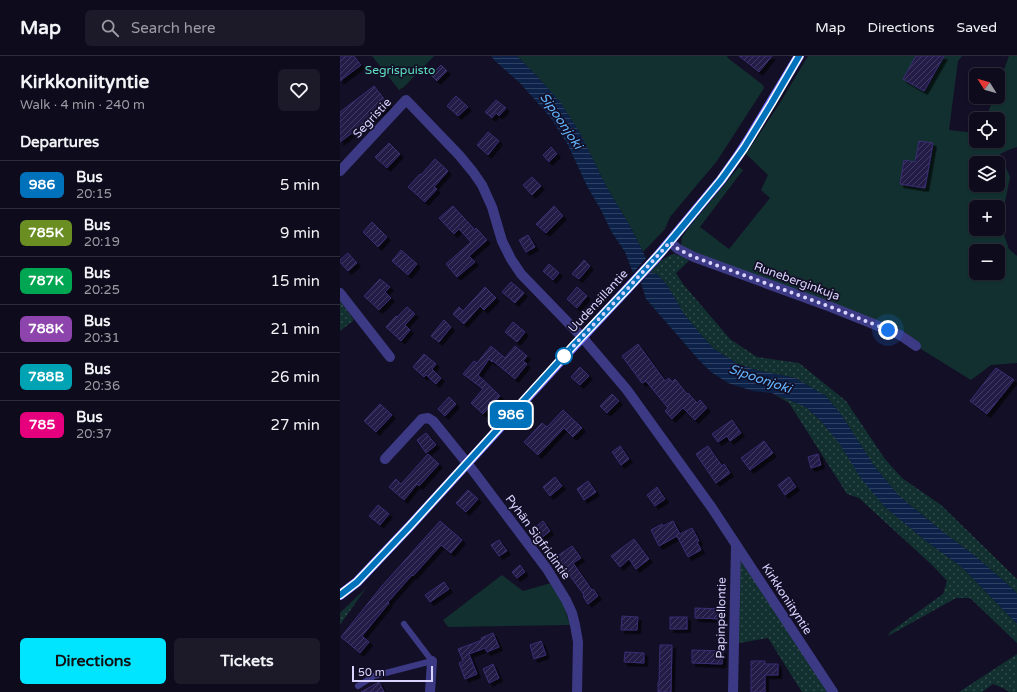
<!DOCTYPE html>
<meta charset="utf-8">
<style>
:root{--surface:#0e0b1c;--page:#1c1929;--text:#f1f3f6;--muted:#9b9ba3;--line:#2e2b3b;--accent:#00e5ff}
body{margin:0;font-family:"Varela Round",sans-serif;background:var(--page);color:var(--text);height:100vh;display:flex;flex-direction:column;font-size:15px;white-space:nowrap}
*{box-sizing:border-box;margin:0}
p{font-size:13px;color:var(--muted)}
.icon{flex:none;width:22px;height:22px;fill:none;stroke:currentColor;stroke-width:2;stroke-linecap:round;stroke-linejoin:round}
.map{position:relative;flex:1;overflow:hidden}
.sheet{display:flex;flex-direction:column;background:var(--surface);width:340px}
.sheet>*{flex:none}
.badge{padding:0 8px;border-radius:6px;font-size:14px;line-height:26px}
.needle{width:26px;rotate:307deg}
.tools{position:absolute;left:629px;top:12px;display:grid;gap:8px}
.tools a{display:grid;place-items:center;width:36px;height:36px;border-radius:6px;background:var(--surface);box-shadow:0 1px 3px #0004,0 0 0 1px var(--line);font-size:20px}
.scale{position:absolute;left:12px;bottom:10px;width:81px;box-sizing:border-box;padding-left:4px;border:2px solid #d9d4ff;border-top:0;font-size:11px;line-height:14px;white-space:nowrap;color:#d9d4ff;-webkit-text-stroke:3px #130f26;paint-order:stroke}
.you{position:absolute;width:20px;height:20px;margin:-10px;border:3px solid #fff;border-radius:50%;background:#1a73e8;box-shadow:0 0 0 6px #1a73e833}
.map>.badge{position:absolute;translate:-50% -50%;box-shadow:0 0 0 2px #fff}
h2{padding:0 20px;font-size:15px;line-height:36px}
.round{display:grid;place-items:center;flex:none;width:42px;height:42px;border-radius:6px;background:var(--page)}
.headline{display:flex;align-items:center;justify-content:space-between;height:68px;padding:0 20px}
h1{font-size:19px;font-weight:700;line-height:30px}
.action{display:flex;gap:8px;margin-top:auto;padding:8px 20px}
.action a{flex:1;height:46px;border-radius:6px;background:var(--accent);color:#111;font-size:16px;font-weight:700;line-height:46px;text-align:center}
.action a+a{background:var(--page);color:var(--text)}
ul{padding:0;list-style:none}
li{display:flex;align-items:center;gap:12px;height:48px;padding:0 20px;border-top:1px solid var(--line)}
li div{flex:1}
li b{display:block;font-size:15px}
li em{font-style:normal}
li .badge{min-width:44px;font-weight:700;text-align:center}
header{display:flex;align-items:center;gap:24px;box-sizing:border-box;height:56px;padding:0 20px;background:var(--surface);border-bottom:1px solid var(--line)}
header strong{font-size:19px}
nav{display:flex;gap:22px;margin-inline-start:auto;font-size:14px}
.search{width:280px;height:36px;background:var(--page);display:flex;align-items:center;gap:10px;box-sizing:border-box;padding:0 14px;border-radius:6px;color:var(--muted);font-size:15px}
main{display:flex;flex:1;min-height:0}
.map>svg:first-child{display:block}
.grass{fill:url(#grass-dots)}
.green{fill:#12302f;fill-rule:evenodd}
.water{fill:url(#water-rules)}
.building{fill:url(#building-hatch);stroke:#3b2d73;filter:url(#shadow)}
.lines{fill:none;stroke-linecap:round;stroke-linejoin:round}
.lane{stroke:#3d3a85;stroke-width:6}
.street{stroke:#3d3a85;stroke-width:10}
.secondary{stroke:#6f6bff;stroke-width:10}
.line-casing{stroke:#fff;stroke-width:9}
.line{stroke:#0072bc;stroke-width:6}
.walk{stroke:#d9d4ff;stroke-width:4;stroke-dasharray:0 7.2}
.stop-dot{fill:#fff;stroke:#0072bc;stroke-width:2}
.labels{text-anchor:middle;dominant-baseline:central;stroke-width:3.5;stroke-linejoin:round;paint-order:stroke}
.park-label{font-size:12px;fill:#5fe0c0;stroke:#130f26}
.street-label{font-size:12px;fill:#d9d4ff;stroke:#130f26}
.water-label{font-size:13px;font-style:italic;fill:#62b6ff;stroke:#130f26}
</style>
<header>
<strong>Map</strong>
<div class="search"><svg class="icon" aria-label="search" viewBox="0 0 24 24"><circle cx="10" cy="10" r="6"/><path d="M15 15l6 6"/></svg>Search here</div>
<nav><a>Map</a><a>Directions</a><a>Saved</a></nav>
</header>
<main>
<section class="sheet">
<div class="headline"><div><h1>Kirkkoniityntie</h1><p>Walk · 4 min · 240 m</p></div><a class="round"><svg class="icon" aria-label="heart" viewBox="0 0 24 24"><path d="M12 20l-8-8c-3-5 5-10 8-4 3-6 11-1 8 4z"/></svg></a></div>
<h2>Departures</h2>
<ul>
<li><span class="badge" style="background:#0072bc;color:#fff">986</span><div><b>Bus</b><p>20:15</p></div><em>5 min</em></li>
<li><span class="badge" style="background:#6b8e23;color:#fff">785K</span><div><b>Bus</b><p>20:19</p></div><em>9 min</em></li>
<li><span class="badge" style="background:#00a651;color:#fff">787K</span><div><b>Bus</b><p>20:25</p></div><em>15 min</em></li>
<li><span class="badge" style="background:#8e44ad;color:#fff">788K</span><div><b>Bus</b><p>20:31</p></div><em>21 min</em></li>
<li><span class="badge" style="background:#00a3b4;color:#fff">788B</span><div><b>Bus</b><p>20:36</p></div><em>26 min</em></li>
<li><span class="badge" style="background:#e6007e;color:#fff">785</span><div><b>Bus</b><p>20:37</p></div><em>27 min</em></li>
</ul>
<div class="action"><a>Directions</a><a>Tickets</a></div>
</section>
<div class="map">
<svg width="677" height="636" viewBox="0 0 677 636">
<defs>
<pattern id="grass-dots" width="8" height="8" patternUnits="userSpaceOnUse"><rect width="8" height="8" fill="#12302f"/><path d="M2 2h.1M6 6h.1" fill="none" stroke="#344d4e" stroke-width="1.8" stroke-linecap="round"/></pattern>
<pattern id="water-rules" width="6" height="5" patternUnits="userSpaceOnUse"><rect width="6" height="5" fill="#0c2248"/><path d="M0 2.5h6" fill="none" stroke="#2f4163"/></pattern>
<pattern id="building-hatch" width="6" height="6" patternUnits="userSpaceOnUse"><rect width="6" height="6" fill="#241b47"/><path d="M-1 1l2-2M0 6l6-6M5 7l2-2" fill="none" stroke="#433b63"/></pattern>
<filter id="shadow"><feDropShadow dx="3.5" dy="3.5" stdDeviation="0" flood-color="#0009"/></filter>
</defs>
<rect width="100%" height="100%" fill="#130f26"/>
<g class="grass">
<path d="M333,198L344,201L349,205L336,217L343,228L390,283L417,301L459,307L506,345L545,403L562,422L601,449L677,523V538L674,534L634,499L608,480L559,440L535,411L500,357L486,340L455,322L416,314L398,308L374,293L363,281L344,258L327,229L318,219L310,216C317,208 323,202 333,198Z"/>
<polygon points="0,245 14,264 0,275"/>
<polygon points="432,337 466,351 482,366 499,387 545,451 586,485 623,512 677,568 677,587 630,542 616,542 548,580 550,576 603,538 607,525 592,509 519,442 507,438 449,347"/>
<polygon points="403,505 488,636 462,636 428,582 399,587 399,508"/>
<polygon points="26,532 0,569 0,557"/>
<polygon points="677,598 677,636 669,636 665,633 653,628 642,636 619,636 665,606"/>
</g>
<g class="green">
<polygon points="32,0 94,0 64,31 59,34"/>
<polygon points="177,0 387,0 388,2 423,29 424,32 377,105 330,161 325,173 303,196 290,170 266,130 240,77 220,46 196,19"/>
<path d="M468,0H622L618,5L609,74L636,77V85H658V63H646L649,54L654,41H658V30L669,0H677V91L666,95L660,98L670,121L663,156V176L669,193L677,200V307L651,309L631,324L576,290L357,202L341,189L342,181L350,170L399,111L403,114L360,171L389,193L430,142L421,134L428,119L406,98L440,47ZM579,85L593,87L585,132L560,128L575,106ZM636,107H658V129H636ZM636,151H658V173H636ZM636,195H658V217H636Z"/>
<polygon points="162,519 183,535 211,527 222,544 230,569 108,571 103,564"/>
</g>
<g class="water">
<polygon points="151,0 177,0 196,19 220,46 240,77 266,130 290,170 306,202 293,217 285,196 271,175 261,154 247,130 228,89 211,62 180,27 155,5"/>
<polygon points="310,216 318,219 327,229 344,258 363,281 374,293 398,308 416,314 455,322 486,340 500,357 535,411 559,440 608,480 634,499 674,534 677,538 677,568 623,512 586,485 545,451 522,424 499,387 482,366 466,351 432,337 413,335 388,327 371,316 358,303 306,243 301,227"/>
</g>
<g class="building">
<polygon points="0,0 14,0 21,9 0,25"/>
<polygon points="399,0 432,0 419,16"/>
<polygon points="576,0 604,0 584,35 563,23"/>
<polygon points="101,9 107,15 97,25 91,19"/>
<polygon points="34,30 49,49 0,86 0,56"/>
<polygon points="116,40 128,51 118,60 107,50"/>
<polygon points="156,44 166,52 159,60 156,57 152,62 145,56"/>
<polygon points="148,76 159,85 148,99 137,89"/>
<polygon points="579,85 593,87 585,132 560,128 564,104 575,106"/>
<polygon points="49,87 60,98 47,112 35,101"/>
<polygon points="211,91 217,98 209,106 203,99"/>
<polygon points="95,103 108,115 94,131 97,133 85,146 68,131 80,118 81,119"/>
<polygon points="192,121 201,130 192,139 183,129"/>
<polygon points="113,150 135,174 136,172 147,184 129,200 135,206 117,221 106,208 131,186 119,173 114,178 99,162"/>
<polygon points="214,150 223,160 206,177 196,168"/>
<polygon points="32,166 47,181 38,191 23,176"/>
<polygon points="188,179 195,191 186,196 179,184"/>
<polygon points="61,194 77,208 68,219 52,205"/>
<polygon points="8,197 17,207 8,215 0,206 0,204"/>
<polygon points="244,204 250,210 239,223 232,218"/>
<polygon points="209,208 219,217 213,224 203,215"/>
<polygon points="40,223 50,231 45,236 51,242 39,254 24,240"/>
<polygon points="171,226 184,237 175,247 162,236"/>
<polygon points="145,231 156,242 144,254 140,250 124,268 113,258 119,251 123,255"/>
<polygon points="237,231 247,240 237,252 227,243"/>
<polygon points="67,251 75,258 65,269 70,274 61,285 46,271 56,260 57,261"/>
<polygon points="104,264 111,271 99,286 91,280"/>
<polygon points="173,266 185,276 177,286 165,276"/>
<polygon points="298,288 325,325 329,322 332,326 335,323 347,338 348,337 357,347 360,344 367,352 355,364 343,352 332,363 325,355 328,352 306,325 302,327 282,300"/>
<polygon points="151,290 165,302 175,290 187,300 183,305 187,308 175,323 153,305 152,306 149,303 138,319 160,340 143,358 131,347 143,333 123,318 134,305 137,307"/>
<polygon points="84,298 96,308 92,313 101,322 96,328 86,319 84,321 73,311"/>
<polygon points="240,311 249,320 240,329 231,321"/>
<polygon points="656,312 674,324 647,358 630,345"/>
<polygon points="272,338 279,345 267,357 260,350"/>
<polygon points="109,341 116,348 105,360 98,353"/>
<polygon points="40,348 52,359 36,376 24,365"/>
<polygon points="223,354 242,372 233,381 224,372 198,399 184,386 202,367 207,371"/>
<polygon points="392,364 401,377 390,385 387,380 378,386 372,378"/>
<polygon points="86,377 96,389 86,397 77,384"/>
<polygon points="424,385 433,397 410,414 401,402"/>
<polygon points="280,390 289,403 281,409 272,396"/>
<polygon points="368,390 382,410 384,408 390,417 376,427 356,398"/>
<polygon points="88,398 99,408 79,430 77,428 64,444 49,431 56,423 61,428"/>
<polygon points="478,398 481,409 471,412 468,401"/>
<polygon points="215,421 222,430 210,440 203,431"/>
<polygon points="449,421 456,431 445,439 438,429"/>
<polygon points="248,425 256,436 244,444 237,433"/>
<polygon points="317,431 325,443 315,450 307,439"/>
<polygon points="128,434 138,443 126,456 116,447"/>
<polygon points="38,449 49,458 40,469 29,460"/>
<polygon points="100,465 122,484 111,497 101,489 73,520 72,519 48,546 49,547 22,580 29,586 20,597 1,581 41,531"/>
<polygon points="203,465 210,475 200,483 193,473"/>
<polygon points="333,465 340,478 352,472 359,485 357,486 361,494 348,501 337,480 319,490 311,474 322,468 323,470"/>
<polygon points="294,483 309,503 296,513 289,503 280,511 271,500"/>
<polygon points="159,484 167,495 159,500 151,489"/>
<polygon points="232,490 241,502 233,507 252,534 253,533 258,540 248,548 243,540 244,539 225,513 221,515 213,503"/>
<polygon points="180,509 185,516 177,522 172,516"/>
<polygon points="104,526 109,533 90,546 85,539"/>
<polygon points="355,552 384,553 383,563 355,562"/>
<polygon points="282,560 298,561 297,574 281,574"/>
<rect x="330" y="561" width="17" height="12"/>
<polygon points="153,577 159,591 147,596 145,592 129,598 137,618 125,623 119,607 123,605 118,593 142,584 141,582"/>
<polygon points="201,585 206,599 194,603 190,589"/>
<polygon points="320,589 332,589 331,636 318,636 318,626 319,626"/>
<polygon points="352,594 383,595 382,608 352,607"/>
<polygon points="285,596 304,597 304,607 284,606"/>
<polygon points="411,605 425,605 425,608 438,608 438,619 425,619 425,636 411,636"/>
<polygon points="153,608 159,622 149,627 143,613"/>
<polygon points="39,626 44,636 21,636"/>
</g>
<g class="lines">
<polyline class="lane" points="18,630 34,620 92,605 64,568"/>
<g class="street">
<polyline points="0,115 66,44 71,49 119,99 133,116 142,129 152,151 162,185 171,203 181,218 242,281 287,334 372,452 493,636"/>
<polyline points="330,186 338,193 354,201 491,251 536,269 560,279 576,290"/>
<polyline points="0,237 50,301"/>
<polyline points="45,403 82,363 88,362 93,365 131,412 207,513 226,544 232,557 235,569 238,586 237,636"/>
<polyline points="90,636 92,605"/>
<polyline points="393,636 396,489"/>
</g>
<polyline class="secondary" points="0,539 17,526 70,470 235,289 316,202 381,124 398,100 409,83 459,0"/>
</g>
<g class="lines">
<g class="line-casing">
<polyline id="line" points="0,539 17,526 70,470 234,289 290,230 323,194 381,124 404,92 431,48 459,0"/>
</g>
<use href="#line" class="line"/>
<polyline class="walk" points="224,300 290,230 330,186 338,193 354,201 491,251 548,274"/>
</g>
<circle class="stop-dot" cx="224" cy="300" r="8"/>
<g class="labels">
<g class="park-label">
<text x="60" y="14">Segrispuisto</text>
</g>
<g class="street-label">
<text transform="translate(32 62) rotate(-47)">Segristie</text>
<text transform="translate(457 225) rotate(20)">Runeberginkuja</text>
<text transform="translate(258 245) rotate(-47)">Uudensillantie</text>
<text transform="translate(198 481) rotate(54)">Pyhän Sigfridintie</text>
<text transform="translate(447 543) rotate(57)">Kirkkoniityntie</text>
<text transform="translate(381 562) rotate(-89)">Papinpellontie</text>
</g>
<g class="water-label">
<text transform="translate(221 65) rotate(56)">Sipoonjoki</text>
<text transform="translate(420 323) rotate(19)">Sipoonjoki</text>
</g>
</g>
</svg>
<div class="tools">
<a><svg class="needle" viewBox="-14 -14 28 28"><path d="M0-13l5 13h-10z" fill="#e53935"/><path d="M0 13l5-13h-10z" fill="#9b9ba3"/></svg></a>
<a><svg class="icon" aria-label="locate" viewBox="0 0 24 24"><circle cx="12" cy="12" r="6"/><path d="M12 2v4M12 18v4M2 12h4M18 12h4"/></svg></a>
<a><svg class="icon" aria-label="layers" viewBox="0 0 24 24"><path d="M12 4l9 5-9 5-9-5zM3 14l9 5 9-5"/></svg></a>
<a>+</a>
<a>−</a>
</div>
<div class="scale">50 m</div>
<div class="you" style="left:548px;top:274px"></div>
<b class="badge" style="left:171px;top:359px;background:#0072bc;color:#fff">986</b>
</div>
</main>
